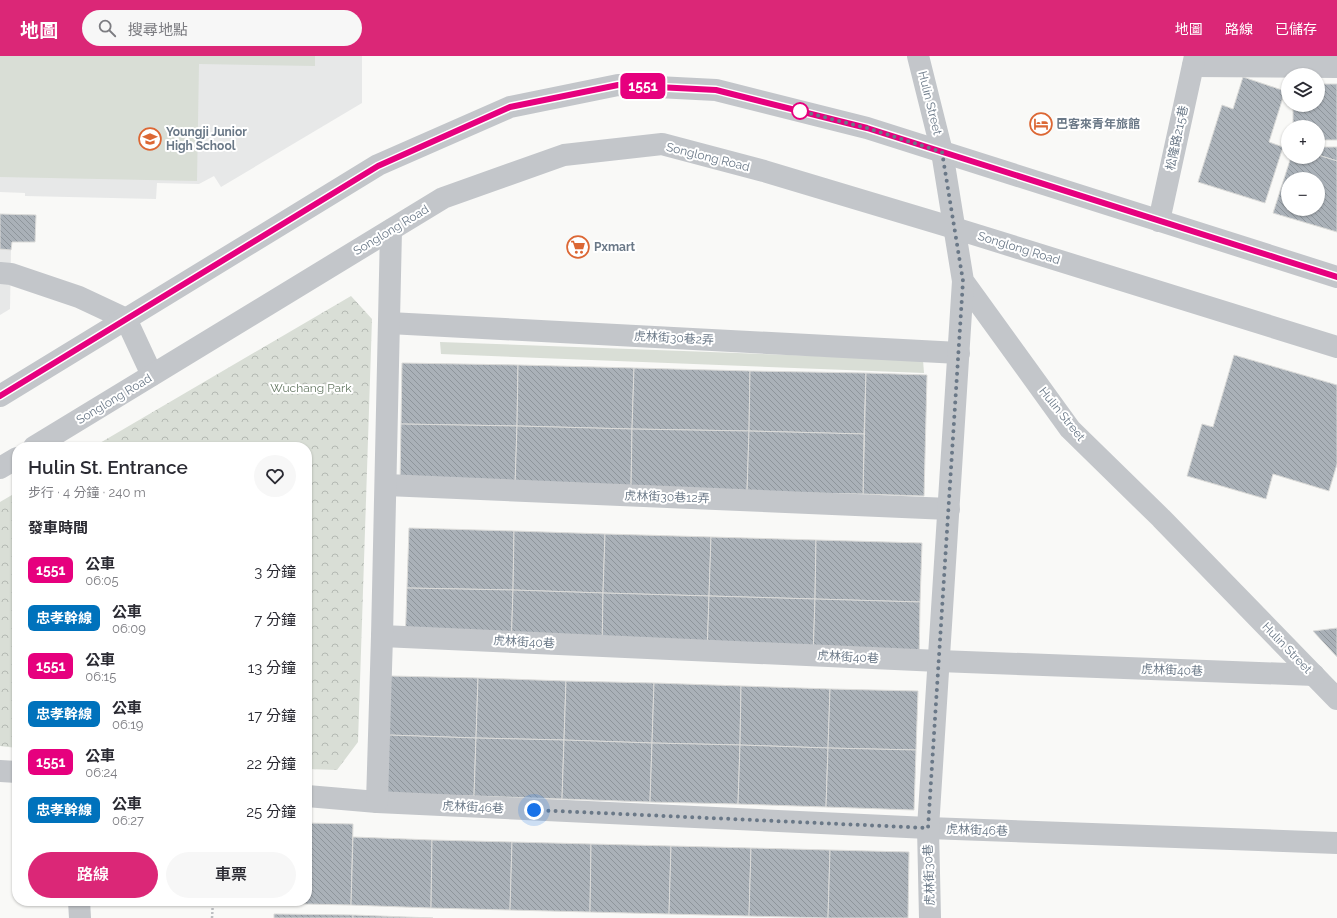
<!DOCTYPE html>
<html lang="zh-TW">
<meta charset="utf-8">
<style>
:root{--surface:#fff;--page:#f7f7f7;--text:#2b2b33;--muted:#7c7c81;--accent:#db2777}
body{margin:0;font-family:Raleway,"Noto Sans TC",sans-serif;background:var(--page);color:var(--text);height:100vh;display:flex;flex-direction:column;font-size:15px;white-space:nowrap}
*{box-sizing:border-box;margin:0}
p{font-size:13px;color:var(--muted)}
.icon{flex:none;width:22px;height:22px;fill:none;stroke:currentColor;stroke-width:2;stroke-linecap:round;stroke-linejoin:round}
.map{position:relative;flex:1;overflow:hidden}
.sheet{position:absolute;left:12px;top:386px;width:300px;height:464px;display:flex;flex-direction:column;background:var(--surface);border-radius:16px;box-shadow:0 1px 3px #0004}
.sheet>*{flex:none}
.badge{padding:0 8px;border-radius:6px;font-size:14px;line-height:26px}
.buttons{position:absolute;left:1281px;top:12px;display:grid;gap:8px}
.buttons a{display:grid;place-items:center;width:44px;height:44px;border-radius:50%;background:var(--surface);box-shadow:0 1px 3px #0004;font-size:20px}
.you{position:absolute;width:20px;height:20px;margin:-10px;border:3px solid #fff;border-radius:50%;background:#1a73e8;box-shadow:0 0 0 6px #1a73e833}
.map>.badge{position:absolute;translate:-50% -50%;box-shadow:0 0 0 2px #fff}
h2{padding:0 16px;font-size:15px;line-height:36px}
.round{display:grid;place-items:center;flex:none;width:42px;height:42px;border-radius:21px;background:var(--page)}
.headline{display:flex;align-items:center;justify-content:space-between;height:68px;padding:0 16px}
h1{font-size:19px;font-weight:600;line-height:30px}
.primary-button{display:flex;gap:8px;margin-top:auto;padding:8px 16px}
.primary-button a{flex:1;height:46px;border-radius:24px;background:var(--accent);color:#fff;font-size:16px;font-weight:600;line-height:46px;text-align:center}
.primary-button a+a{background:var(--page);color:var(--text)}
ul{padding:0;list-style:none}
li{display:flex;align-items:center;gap:12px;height:48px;padding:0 16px}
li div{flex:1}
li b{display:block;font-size:15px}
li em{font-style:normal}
li .badge{min-width:44px;font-weight:700;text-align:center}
header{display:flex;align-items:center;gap:24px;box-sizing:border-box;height:56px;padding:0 20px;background:var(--accent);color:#fff}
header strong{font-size:19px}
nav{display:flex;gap:22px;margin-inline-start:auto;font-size:14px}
.search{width:280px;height:36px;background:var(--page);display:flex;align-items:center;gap:10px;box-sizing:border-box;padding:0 14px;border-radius:22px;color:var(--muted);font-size:15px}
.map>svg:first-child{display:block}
.built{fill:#e7e8e8}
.forest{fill:url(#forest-crowns)}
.garden{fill:#d9ded6}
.building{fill:url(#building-back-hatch);stroke:#dbdbd9;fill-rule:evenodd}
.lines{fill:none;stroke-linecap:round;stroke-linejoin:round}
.path{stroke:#bdbfc2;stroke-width:2.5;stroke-dasharray:2 2;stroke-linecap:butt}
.minor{stroke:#c3c6ca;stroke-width:22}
.line-casing{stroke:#fff;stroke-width:9}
.line{stroke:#e6007e;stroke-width:6}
.walk{stroke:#6a7887;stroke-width:4;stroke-dasharray:0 7.2}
.stop-dot{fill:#fff;stroke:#e6007e;stroke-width:2}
.labels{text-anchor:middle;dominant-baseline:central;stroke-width:4;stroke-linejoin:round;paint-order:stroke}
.street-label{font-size:12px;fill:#6a7887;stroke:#fff}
.poi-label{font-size:12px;font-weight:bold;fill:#6a7887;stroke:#fff;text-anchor:start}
.park-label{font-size:12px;fill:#667964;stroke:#fff}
</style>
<header>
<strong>地圖</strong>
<div class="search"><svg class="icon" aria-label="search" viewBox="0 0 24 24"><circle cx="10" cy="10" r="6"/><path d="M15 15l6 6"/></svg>搜尋地點</div>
<nav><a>地圖</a><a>路線</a><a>已儲存</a></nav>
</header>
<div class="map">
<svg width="1337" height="862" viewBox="0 0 1337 862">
<defs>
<pattern id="forest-crowns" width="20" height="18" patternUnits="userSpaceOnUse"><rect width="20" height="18" fill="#d9ded6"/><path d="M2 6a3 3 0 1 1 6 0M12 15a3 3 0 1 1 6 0" fill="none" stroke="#b4b9b3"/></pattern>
<pattern id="building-back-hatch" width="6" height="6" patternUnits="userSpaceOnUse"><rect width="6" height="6" fill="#aab1b8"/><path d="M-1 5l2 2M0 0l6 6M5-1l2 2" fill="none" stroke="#8e959b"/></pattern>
</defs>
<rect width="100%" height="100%" fill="#f9f9f7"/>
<g class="built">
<polygon points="0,0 362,0 362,47 221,131 214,120 199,128 157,127 156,143 25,140 25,137 0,136"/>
<polygon points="0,193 11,194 10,253 0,259"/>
</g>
<g class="forest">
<polygon points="351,240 372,263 358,686 337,714 307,713 307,391 93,391"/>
<polygon points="17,436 17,692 0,690 0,446"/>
</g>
<g class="garden">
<polygon points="0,0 315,0 315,10 199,8 197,125 0,121"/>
<polygon points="440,286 923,304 924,317 441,298"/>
</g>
<g class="building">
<polygon points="1243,21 1285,35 1269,86 1283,91 1265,147 1198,126 1222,49 1233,53"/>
<polygon points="1318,28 1337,28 1337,84 1318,84 1318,71 1293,71 1293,49 1318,49"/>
<polygon points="1318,91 1337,91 1337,105 1318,99"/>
<path d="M1318,99L1337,105V176L1273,157L1291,101H1318ZM1288,123H1318V153H1288Z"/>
<polygon points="0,158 36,159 35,186 12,186 11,194 0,193"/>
<polygon points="1234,299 1337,329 1337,408 1329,435 1273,418 1266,443 1187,420 1202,368 1213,371"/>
<polygon points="402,307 518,309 517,370 401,368"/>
<polygon points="518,309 634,312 632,373 517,370"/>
<polygon points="634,312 750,315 749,375 632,373"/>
<polygon points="750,315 866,317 864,378 749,375"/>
<polygon points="866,317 927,319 924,440 863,438"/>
<polygon points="401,368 517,370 515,430 400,428"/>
<polygon points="517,370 632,373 631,433 515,430"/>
<polygon points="632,373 749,375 747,436 631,433"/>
<polygon points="749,375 864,378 863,438 747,436"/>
<polygon points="409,472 514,475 513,534 407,532"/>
<polygon points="514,475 605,478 603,537 513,534"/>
<polygon points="605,478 711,481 709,540 603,537"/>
<polygon points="711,481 816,484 815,543 709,540"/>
<polygon points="816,484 922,487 920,546 815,543"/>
<polygon points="407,532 513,534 511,594 405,590"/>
<polygon points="513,534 603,537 602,596 511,594"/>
<polygon points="603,537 709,540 707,599 602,596"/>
<polygon points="709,540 815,543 813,602 707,599"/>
<polygon points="815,543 920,546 919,606 813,602"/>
<polygon points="1337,572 1337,601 1313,575"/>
<polygon points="390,620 478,622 476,682 388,679"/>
<polygon points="478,622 566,625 564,684 476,682"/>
<polygon points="566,625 654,627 652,687 564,684"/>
<polygon points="654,627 741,630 740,689 652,687"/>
<polygon points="741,630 830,633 828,692 740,689"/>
<polygon points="830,633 918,635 916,694 828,692"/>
<polygon points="388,679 476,682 474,740 386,738"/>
<polygon points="476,682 564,684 562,743 474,740"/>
<polygon points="564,684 652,687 650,746 562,743"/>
<polygon points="652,687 740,689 738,748 650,746"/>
<polygon points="740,689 828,692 826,751 738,748"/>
<polygon points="828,692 916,694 914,754 826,751"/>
<polygon points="307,767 353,768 351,849 261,847 261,845 307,845"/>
<polygon points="353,781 432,784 431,852 351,849"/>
<polygon points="432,784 512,786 510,854 431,852"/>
<polygon points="512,786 591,788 590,856 510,854"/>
<polygon points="591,788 671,790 669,858 590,856"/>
<polygon points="671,790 751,792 749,860 669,858"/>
<polygon points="751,792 830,794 828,862 749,860"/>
<polygon points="830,794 909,796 908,862 828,862"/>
<polygon points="274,858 353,859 353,862 274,862"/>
<polygon points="353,859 433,862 353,862"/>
</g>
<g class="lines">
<polyline class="path" points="212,862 213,845"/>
<g class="minor">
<polyline points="918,0 942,96 963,225 1070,373 1161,462 1337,643"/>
<polyline points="1193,10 1337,11"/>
<polyline points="1159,165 1195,0"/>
<polyline points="0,217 11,218 79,241 126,263 152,319"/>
<polyline points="389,267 959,297"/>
<polyline points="0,340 378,109 510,51 618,29 716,34 867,72 1337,221"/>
<polyline points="34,391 443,142 564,99 662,88 764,115 954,172 1337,291"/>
<polyline points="0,412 17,402"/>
<polyline points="386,429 949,453"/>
<polyline points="382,580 939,605 1314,619"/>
<polyline points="0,715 17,716"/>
<polyline points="307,740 377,746 928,772 1337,787"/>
<polyline points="377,746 382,580 391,174"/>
<polyline points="79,845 80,862"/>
<polyline points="930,862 928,772 963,225"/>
</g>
</g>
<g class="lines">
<g class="line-casing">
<polyline id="line" points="0,340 378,110 510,51 618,29 716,34 867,72 1337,221"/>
</g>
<use href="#line" class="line"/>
<polyline class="walk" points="534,754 928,772 963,225 942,96 867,72 800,55"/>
</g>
<defs>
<g id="hotel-ring" transform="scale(1.15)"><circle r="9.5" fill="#fff" stroke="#dc6734" stroke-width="1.5"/><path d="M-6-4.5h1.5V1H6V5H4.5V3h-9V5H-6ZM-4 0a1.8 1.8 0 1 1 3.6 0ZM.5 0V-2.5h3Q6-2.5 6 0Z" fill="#dc6734"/></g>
<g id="school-ring" transform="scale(1.15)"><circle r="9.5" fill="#fff" stroke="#dc6734" stroke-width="1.5"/><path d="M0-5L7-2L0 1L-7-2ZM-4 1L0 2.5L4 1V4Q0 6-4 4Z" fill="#dc6734"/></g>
<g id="supermarket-ring" transform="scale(1.15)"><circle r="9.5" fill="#fff" stroke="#dc6734" stroke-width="1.5"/><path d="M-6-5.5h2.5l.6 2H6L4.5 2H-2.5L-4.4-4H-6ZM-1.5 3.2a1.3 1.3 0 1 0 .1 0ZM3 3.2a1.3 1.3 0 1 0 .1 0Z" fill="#dc6734"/></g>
</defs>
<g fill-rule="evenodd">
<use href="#hotel-ring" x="1041" y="68"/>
<use href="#school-ring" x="150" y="83"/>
<use href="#supermarket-ring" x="578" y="191"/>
</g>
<circle class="stop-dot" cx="800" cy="55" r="8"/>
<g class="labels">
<g class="street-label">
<text transform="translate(930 47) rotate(76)">Hulin Street</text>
<text transform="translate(1177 82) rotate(-78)">松隆路215巷</text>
<text transform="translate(708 101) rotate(14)">Songlong Road</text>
<text transform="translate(391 174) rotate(-31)">Songlong Road</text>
<text transform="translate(1019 192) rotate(17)">Songlong Road</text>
<text transform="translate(674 282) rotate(3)">虎林街30巷2弄</text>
<text transform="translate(114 343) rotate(-31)">Songlong Road</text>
<text transform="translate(1062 358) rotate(51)">Hulin Street</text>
<text transform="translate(667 441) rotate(2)">虎林街30巷12弄</text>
<text transform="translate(524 586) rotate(3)">虎林街40巷</text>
<text transform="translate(1287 592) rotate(46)">Hulin Street</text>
<text transform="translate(848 601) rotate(3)">虎林街40巷</text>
<text transform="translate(1172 614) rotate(2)">虎林街40巷</text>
<text transform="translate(473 751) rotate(3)">虎林街46巷</text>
<text transform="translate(977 774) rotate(2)">虎林街46巷</text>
<text transform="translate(929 819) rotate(-92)">虎林街30巷</text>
</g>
<g class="poi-label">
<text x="1056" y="68">巴客來青年旅館</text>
<text x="166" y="76">Youngji Junior<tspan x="166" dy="14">High School</tspan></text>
<text x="594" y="191">Pxmart</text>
</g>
<g class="park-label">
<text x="311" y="332">Wuchang Park</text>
</g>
</g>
</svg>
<div class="buttons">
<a><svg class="icon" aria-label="layers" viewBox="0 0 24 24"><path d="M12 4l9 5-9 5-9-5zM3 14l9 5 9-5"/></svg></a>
<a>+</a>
<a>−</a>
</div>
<div class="you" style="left:534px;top:754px"></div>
<b class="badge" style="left:643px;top:30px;background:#e6007e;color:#fff">1551</b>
<section class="sheet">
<div class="headline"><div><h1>Hulin St. Entrance</h1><p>步行 · 4 分鐘 · 240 m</p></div><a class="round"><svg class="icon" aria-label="heart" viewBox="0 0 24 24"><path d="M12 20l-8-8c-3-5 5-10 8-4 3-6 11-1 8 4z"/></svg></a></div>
<h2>發車時間</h2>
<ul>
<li><span class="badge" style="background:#e6007e;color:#fff">1551</span><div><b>公車</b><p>06:05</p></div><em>3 分鐘</em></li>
<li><span class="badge" style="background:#0072bc;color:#fff">忠孝幹線</span><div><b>公車</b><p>06:09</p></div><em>7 分鐘</em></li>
<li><span class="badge" style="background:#e6007e;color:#fff">1551</span><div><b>公車</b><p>06:15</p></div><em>13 分鐘</em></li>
<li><span class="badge" style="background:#0072bc;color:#fff">忠孝幹線</span><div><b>公車</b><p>06:19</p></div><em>17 分鐘</em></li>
<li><span class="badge" style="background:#e6007e;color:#fff">1551</span><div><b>公車</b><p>06:24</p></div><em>22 分鐘</em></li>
<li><span class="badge" style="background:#0072bc;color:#fff">忠孝幹線</span><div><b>公車</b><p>06:27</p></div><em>25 分鐘</em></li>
</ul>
<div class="primary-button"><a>路線</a><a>車票</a></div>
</section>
</div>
